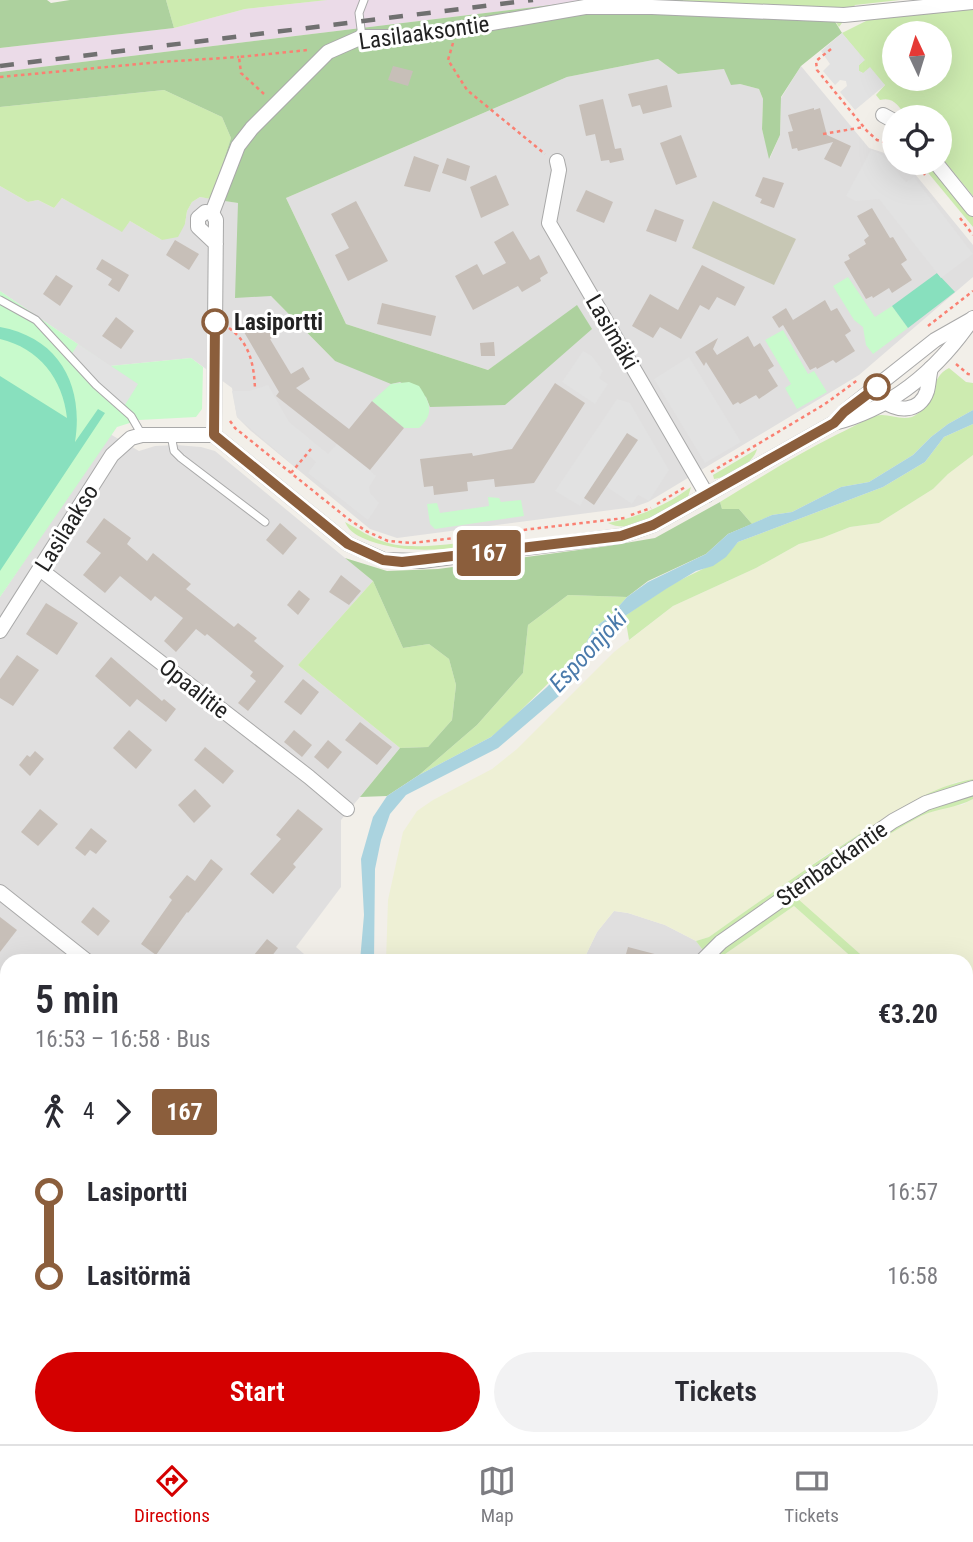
<!DOCTYPE html>
<meta charset="utf-8">
<style>
:root{--surface:#fff;--page:#f2f2f3;--text:#2b2b33;--muted:#7c7c81;--line:#e1e1e2;--accent:#d40000}
body{margin:0;font-family:"Roboto Condensed",sans-serif;background:var(--page);color:var(--text);height:100vh;display:flex;flex-direction:column;font-size:26px;white-space:nowrap}
*{box-sizing:border-box;margin:0}
p{font-size:23px;color:var(--muted)}
.icon{flex:none;width:38px;height:38px;fill:none;stroke:currentColor;stroke-width:2;stroke-linecap:round;stroke-linejoin:round}
.map{position:relative;flex:1;overflow:hidden}
.panel{position:absolute;left:0px;top:954px;width:973px;height:492px;display:flex;flex-direction:column;background:var(--surface);border-radius:21px 21px 0 0;box-shadow:0 7px 28px #0002}
.panel>*{flex:none}
.badge{padding:0 14px;border-radius:5px;font-size:24px;line-height:46px}
.needle{width:46px;rotate:356deg}
.controls{position:absolute;left:882px;top:21px;display:grid;gap:14px}
.controls a{display:grid;place-items:center;width:70px;height:70px;border-radius:50%;background:var(--surface);box-shadow:0 7px 28px #0002;font-size:35px}
.map>.badge{position:absolute;translate:-50% -50%;box-shadow:0 0 0 4px #fff}
.legs{display:flex;align-items:center;gap:10px;height:77px;padding:0 35px;font-size:23px}
.legs p{margin-inline-start:auto}
.headline{display:flex;align-items:center;justify-content:space-between;height:119px;padding:0 35px}
h1{font-size:38px;font-weight:600;line-height:52px}
.button{display:flex;gap:14px;margin-top:auto;padding:14px 35px}
.button a{flex:1;height:80px;border-radius:42px;background:var(--accent);color:#fff;font-size:28px;font-weight:600;line-height:80px;text-align:center}
.button a+a{background:var(--page);color:var(--text)}
ul{padding:0 35px;list-style:none}
li{display:flex;align-items:center;gap:24px;height:84px;font-size:26px}
li i{display:grid;place-items:center;width:10px;height:100%;margin:0 9px;background:currentColor}
li i::after{content:'';width:18px;height:18px;margin:-9px;border:5px solid;border-radius:50%;background:var(--surface)}
li p{margin-inline-start:auto}
li:first-child i{background:linear-gradient(#0000 50%,currentColor 0)}
li:last-child i{background:linear-gradient(currentColor 50%,#0000 0)}
.menu{display:flex;justify-content:space-around;align-items:center;height:98px;border-top:2px solid var(--line);background:var(--surface);font-size:19px;color:var(--muted)}
.menu a{display:grid;justify-items:center;gap:4px}
.menu .selected{color:var(--accent)}
.map>svg:first-child{display:block}
.residential{fill:#e0dfdf}
.industrial{fill:#ebdbe8}
.construction{fill:#c7c7b4}
.farmland{fill:#eef0d5}
.grass{fill:#cdebb0;fill-rule:evenodd}
.forest{fill:#add19e}
.park{fill:#c8facc}
.pitch{fill:#88e0be}
.parking{fill:#e2e2e2}
.water{fill:#aad3df}
.building{fill:#c7bfb8}
.lines{fill:none;stroke-linecap:round;stroke-linejoin:round}
.service-casing{stroke:#a9a9a9;stroke-width:9}
.minor-casing{stroke:#a9a9a9;stroke-width:16}
.path{stroke:#fa8072;stroke-width:2.5;stroke-dasharray:3.5 3.5;stroke-linecap:butt}
.service{stroke:#fff;stroke-width:7}
.minor{stroke:#fff;stroke-width:14}
.rail{stroke:#707070;stroke-width:4.5;stroke-dasharray:14 14;stroke-linecap:butt}
.line-1-casing{stroke:#fff;stroke-width:16}
.line-1{stroke:#8b5e3c;stroke-width:10}
.stop-1-dot{fill:#fff;stroke:#8b5e3c;stroke-width:3.5}
.labels{text-anchor:middle;dominant-baseline:central;stroke-width:6;stroke-linejoin:round;paint-order:stroke}
.street-label{font-size:23px;fill:#222;stroke:#fff}
.stop-label{font-size:23px;font-weight:bold;fill:#222;stroke:#fff;text-anchor:start}
.water-label{font-size:24px;font-style:italic;fill:#4a7aab;stroke:#fff}
</style>
<div class="map">
<svg width="973" height="1444" viewBox="0 0 973 1444">
<rect width="100%" height="100%" fill="#f2efe9"/>
<g class="residential">
<polygon points="658,59 678,74 724,69 740,84 759,89 763,99 762,129 770,158 780,135 781,98 801,66 869,148 894,156 894,163 906,163 973,245 973,277 859,375 648,502 634,507 420,535 397,538 370,529 251,431 237,417 232,388 191,358 110,366 0,291 0,186 28,202 38,200 54,208 62,198 122,231 130,221 162,240 185,224 187,211 192,202 200,197 238,203 271,296 335,361 505,405 577,306 488,370 346,324 286,198 567,77"/>
<polygon points="110,434 139,451 155,446 176,445 201,447 215,451 373,581 298,665 400,748 341,820 341,887 296,947 312,961 7,961 7,1438 282,1439 279,1444 0,1444 0,597"/>
<polygon points="614,911 628,913 665,925 696,941 711,961 583,961 597,932"/>
<polygon points="306,1438 554,1438 556,1444 303,1444"/>
</g>
<polygon class="industrial" points="326,0 592,0 0,72 0,48 174,28 245,9"/>
<polygon class="construction" points="713,201 796,239 774,285 692,248"/>
<g class="farmland">
<polygon points="973,455 973,779 956,782 903,807 827,854 709,937 696,941 665,925 628,913 614,911 597,932 583,961 386,961 388,900 403,832 417,811 433,800 492,769 517,749 614,652 673,606 756,568 799,544 822,538 850,527 879,523 933,489 948,474"/>
<polygon points="973,799 973,1053 966,1047 966,961 868,961 798,900 878,840 924,814 951,806 962,805"/>
<polygon points="794,906 856,961 715,961"/>
<polygon points="966,1059 973,1065 973,1444 556,1444 554,1439 966,1438"/>
</g>
<g class="grass">
<polygon points="166,0 327,0 245,9 174,28"/>
<polygon points="684,0 900,0 855,5 839,27 826,7 796,9 680,3"/>
<path d="M973,8V196L940,156V117H907C899,107 894,96 880,100L876,95L885,85L859,71V65L864,60L842,33L874,17ZM894,33H940V79H894Z"/>
<polygon points="164,90 222,117 231,138 211,199 200,197 192,202 187,211 185,224 178,237 162,240 130,221 122,232 62,198 54,208 38,200 28,202 0,186 0,107"/>
<polygon points="920,163 930,163 973,216 973,227"/>
<path d="M949,368L966,382L973,383V410L948,424L931,437L913,455L869,482L841,487L792,512L772,515L752,524L739,509H722L720,502C758,479 796,455 836,435C849,429 862,421 875,416C887,412 899,421 912,417C934,408 929,377 949,368Z"/>
<path d="M973,424V455L948,474L933,489L879,523L850,527L822,538L799,544L756,568L673,606L629,640L625,616C641,605 658,593 675,583C700,569 719,565 738,542L883,487L925,462L944,437Z"/>
<path d="M757,449C754,463 729,477 714,479L713,475Z"/>
<path d="M691,487L688,497C668,510 633,536 608,523C639,517 665,506 691,487Z"/>
<path d="M345,522C358,529 371,538 385,542C416,553 478,539 512,536L505,542C460,547 415,557 370,541C358,536 350,533 345,522Z"/>
<polygon points="373,581 403,648 429,644 449,659 456,685 452,720 428,747 400,748 298,665"/>
<polygon points="568,595 627,597 611,615 594,628 583,649 508,723 491,737 419,775 477,725 523,673 528,625"/>
<path d="M973,779V799C957,808 938,808 921,816C877,839 838,870 798,899L868,961H856L794,906L715,961H711L696,941L709,937C759,902 809,866 861,833C896,811 932,786 973,779Z"/>
</g>
<g class="forest">
<polygon points="0,0 47,0 51,3 70,0 166,0 174,28 0,48"/>
<polygon points="592,0 684,0 681,2 796,9 826,7 842,33 801,66 781,97 780,135 769,159 762,129 763,99 759,89 740,84 731,85 724,69 678,74 658,59 567,77 286,198 346,324 488,370 577,305 592,329 505,405 430,407 426,397 400,382 391,384 335,361 271,296 235,298 238,203 211,199 231,138 222,117 164,90 0,107 0,72"/>
<polygon points="720,502 722,509 739,509 752,524 728,534 706,554 648,581 627,597 568,595 528,625 523,673 477,725 419,775 387,796 360,797 400,748 428,747 452,720 456,685 449,659 429,644 403,648 373,581 345,558 387,571 438,569 608,546 655,538"/>
</g>
<g class="park">
<polygon points="848,277 875,317 892,306 908,328 873,354 866,345 863,327 854,320 833,286"/>
<polygon points="0,291 110,366 191,358 203,367 202,409 196,417 139,420 117,427 0,597"/>
<polygon points="783,330 808,374 814,371 827,392 797,409 785,388 791,384 765,340"/>
<path d="M409,382L419,386C430,403 435,413 419,428H404L372,401L391,384Z"/>
<polygon points="488,497 499,498 501,502 521,500 524,516 435,529 430,524 427,504 437,503 440,513 489,506"/>
</g>
<g class="pitch">
<polygon points="937,273 955,292 908,328 892,306"/>
<path d="M0,327C60,338 84,386 75,442L98,409L105,413L0,571V376L67,418C63,379 39,348 0,339Z"/>
</g>
<g class="parking">
<polygon points="842,33 865,60 859,65 859,71 863,73 870,67 885,85 855,110 840,92 847,86 846,81 840,80 835,85 823,71 830,64 821,51"/>
<polygon points="871,150 882,155 906,182 914,177 973,254 941,278 879,199 856,201 846,196"/>
<polygon points="78,344 138,384 123,408 70,357"/>
<polygon points="583,351 592,356 603,371 599,378 608,384 595,404 562,382"/>
<polygon points="689,357 741,442 705,463 654,379"/>
<polygon points="268,385 289,422 328,454 338,443 376,476 369,487 370,493 379,503 368,520 308,473 316,462 306,453 294,466 237,417 232,391 249,391"/>
<polygon points="617,399 630,403 669,470 649,501 638,495 632,504 607,487 594,505 584,499 580,506 555,491"/>
</g>
<polygon class="water" points="973,410 973,424 944,437 925,462 883,487 738,542 726,557 713,566 696,571 666,589 625,616 604,636 589,663 559,696 498,748 406,795 390,814 381,840 375,869 374,961 360,961 364,915 361,859 373,817 387,796 419,775 491,737 547,687 583,649 594,628 611,615 627,597 648,582 706,554 728,534 772,515 792,512 841,487 869,482 913,455 931,437 948,424"/>
<g class="building">
<polygon points="393,66 413,71 408,86 388,80"/>
<polygon points="667,85 672,107 643,114 640,105 632,107 628,94"/>
<polygon points="603,99 615,149 621,148 624,160 610,163 609,160 601,161 595,134 586,136 579,105"/>
<polygon points="814,108 814,110 820,108 827,135 851,146 841,167 824,159 833,142 798,151 797,148 792,149 788,132 793,131 788,115"/>
<polygon points="681,135 697,177 676,185 660,143"/>
<polygon points="414,156 439,165 430,192 404,186"/>
<polygon points="447,158 470,166 466,181 442,173"/>
<polygon points="496,175 509,205 481,218 470,187"/>
<polygon points="763,177 784,183 774,208 760,203 762,199 755,196"/>
<polygon points="586,190 613,202 604,223 576,211"/>
<polygon points="356,201 388,261 348,281 335,255 349,248 331,214"/>
<polygon points="872,208 890,238 893,237 907,260 901,264 912,280 892,293 889,288 873,298 872,296 866,299 844,262 850,259 848,255 866,244 864,240 869,236 857,216"/>
<polygon points="655,209 684,220 676,242 646,231"/>
<polygon points="513,231 530,260 539,255 548,273 540,278 541,281 522,292 518,286 473,310 455,276 477,264 483,275 506,263 494,242"/>
<polygon points="175,240 199,254 189,270 166,255"/>
<polygon points="102,259 129,275 119,292 108,285 112,279 96,269"/>
<polygon points="702,265 745,287 735,306 717,297 709,310 700,305 681,339 660,327 653,338 632,326 650,294 678,310"/>
<polygon points="56,275 73,286 60,306 43,294"/>
<polygon points="825,300 831,311 837,308 851,331 845,335 855,351 836,363 833,360 817,369 816,367 810,370 783,325 779,328 772,317 786,308 793,320"/>
<polygon points="382,303 436,316 431,336 377,324"/>
<polygon points="116,317 134,331 121,349 102,336"/>
<polygon points="266,319 276,336 270,339 291,374 303,367 310,379 296,388 349,429 372,401 404,428 370,470 276,396 279,392 244,332"/>
<polygon points="748,336 754,347 760,343 774,366 768,370 778,386 759,399 756,395 740,404 738,402 733,405 706,362 704,366 695,352 718,338 713,349 717,355"/>
<polygon points="494,342 495,356 481,356 480,343"/>
<polygon points="555,383 585,403 534,483 495,487 494,479 467,482 468,491 434,495 433,486 424,487 420,459 472,453 473,456 512,449"/>
<polygon points="627,433 638,440 594,505 584,498"/>
<polygon points="104,518 131,538 127,544 147,561 153,553 191,584 186,589 234,627 238,623 257,638 254,641 284,666 248,711 238,703 256,681 250,676 253,672 207,634 205,636 196,629 176,652 164,641 183,618 155,596 151,601 120,576 105,593 83,575 101,553 86,542"/>
<polygon points="280,523 297,538 283,555 266,540"/>
<polygon points="341,575 361,591 349,605 329,592"/>
<polygon points="299,590 310,599 298,615 287,605"/>
<polygon points="46,603 78,623 57,655 26,634"/>
<polygon points="17,655 39,670 13,706 0,698 0,679"/>
<polygon points="111,657 162,701 164,699 176,709 166,722 137,699 130,707 95,676"/>
<polygon points="303,679 319,692 301,715 284,702"/>
<polygon points="360,722 392,747 377,765 345,740"/>
<polygon points="129,730 152,750 136,769 113,748"/>
<polygon points="294,730 312,745 302,757 284,742"/>
<polygon points="328,740 342,752 328,769 314,757"/>
<polygon points="205,747 234,771 223,784 194,760"/>
<polygon points="35,751 44,759 30,776 19,765 27,755 30,757"/>
<polygon points="195,789 211,806 194,823 178,805"/>
<polygon points="40,809 58,824 38,846 21,832"/>
<polygon points="298,809 323,829 293,864 296,867 273,894 250,874 281,839 276,835"/>
<polygon points="91,828 107,841 96,854 90,850 85,856 75,848"/>
<polygon points="211,859 223,869 188,913 187,912 156,955 141,944 172,900 169,897 187,875 195,881"/>
<polygon points="93,907 110,921 98,936 81,922"/>
<polygon points="0,917 17,930 0,952"/>
<polygon points="267,939 278,948 268,961 249,961"/>
<polygon points="628,947 666,957 665,961 624,961"/>
</g>
<g class="lines">
<g class="service-casing">
<g id="service">
<polyline points="362,37 359,13 364,0"/>
<polyline points="0,300 36,320 96,385 131,416 142,435"/>
<polyline points="171,435 174,451 181,458 265,522"/>
</g>
</g>
<g class="minor-casing">
<g id="minor">
<polyline points="883,115 894,121"/>
<polyline points="557,161 559,170 549,223 707,495"/>
<polyline points="936,163 973,209"/>
<polyline points="212,213 238,146 252,128 328,52 362,37 411,37 585,7 652,7 844,15 973,2"/>
<path d="M881,398C895,413 920,413 927,391C929,383 929,375 931,368"/>
<polyline points="835,422 844,412 935,340 972,319"/>
<polyline points="214,435 216,220 212,213 205,212 198,218 198,227 216,244"/>
<polyline points="41,570 309,777 347,809"/>
<path d="M0,631L112,455L131,438L142,435H214L348,544L384,560L422,561L621,536L653,525L834,423C893,408 939,368 973,318"/>
<polyline points="0,892 87,961"/>
<polyline points="702,961 721,942 893,821 926,803 973,788"/>
<polyline points="0,1295 7,1300"/>
<polyline points="184,1438 190,1444"/>
</g>
</g>
<g class="path">
<polyline points="453,43 448,60 467,90 545,154"/>
<polyline points="831,49 816,61 817,70 867,131 877,140 894,145"/>
<polyline points="0,77 160,62 239,57"/>
<polyline points="264,94 241,73 239,57 308,50"/>
<polyline points="823,134 864,127"/>
<polyline points="915,163 925,175"/>
<polyline points="960,218 973,235"/>
<polyline points="928,326 973,291"/>
<path d="M229,328C250,343 254,365 255,389"/>
<polyline points="956,364 968,374 973,375"/>
<polyline points="230,421 235,428 347,518 366,531 388,541 412,543 625,518"/>
<polyline points="711,472 825,404 859,379"/>
<polyline points="291,473 311,449"/>
<polyline points="657,504 687,486"/>
<polyline points="631,515 651,508"/>
<polyline points="498,1438 499,1444"/>
<polyline points="687,1438 691,1444"/>
</g>
<use href="#service" class="service"/>
<use href="#minor" class="minor"/>
<polyline class="rail" points="0,66 533,0"/>
</g>
<g class="lines">
<g class="line-1-casing">
<polyline id="line-1" points="215,322 214,435 348,544 383,560 402,562 621,536 653,525 834,423 844,412 877,387"/>
</g>
<use href="#line-1" class="line-1"/>
</g>
<g class="stop-1-dot">
<circle cx="215" cy="322" r="12"/>
<circle cx="877" cy="387" r="12"/>
</g>
<g class="labels">
<g class="street-label">
<text transform="translate(424 33) rotate(-8)">Lasilaaksontie</text>
<text transform="translate(612 332) rotate(60)">Lasimäki</text>
<text transform="translate(67 528) rotate(-58)">Lasilaakso</text>
<text transform="translate(194 689) rotate(38)">Opaalitie</text>
<text transform="translate(832 864) rotate(-35)">Stenbackantie</text>
</g>
<g class="stop-label">
<text x="234" y="322">Lasiportti</text>
</g>
<g class="water-label">
<text transform="translate(588 651) rotate(-47)">Espoonjoki</text>
</g>
</g>
</svg>
<div class="controls">
<a><svg class="needle" viewBox="-14 -14 28 28"><path d="M0-13l5 13h-10z" fill="#e53935"/><path d="M0 13l5-13h-10z" fill="#7c7c81"/></svg></a>
<a><svg class="icon" aria-label="locate" viewBox="0 0 24 24"><circle cx="12" cy="12" r="6"/><path d="M12 2v4M12 18v4M2 12h4M18 12h4"/></svg></a>
</div>
<b class="badge" style="left:489px;top:553px;background:#8b5e3c;color:#fff">167</b>
<section class="panel">
<div class="headline"><div><h1>5 min</h1><p>16:53 – 16:58 · Bus</p></div><b>€3.20</b></div>
<div class="legs"><svg class="icon" aria-label="walk" viewBox="0 0 24 24"><circle cx="13" cy="4" r="2"/><path d="M13 8l-2 6 4 7M11 14l-3 7M7 12l3-4h3l4 4"/></svg>4<svg class="icon" aria-label="forward" viewBox="0 0 24 24"><path d="M9 5l7 7-7 7"/></svg><b class="badge" style="background:#8b5e3c;color:#fff">167</b></div>
<ul>
<li><i style="color:#8b5e3c"></i><b>Lasiportti</b><p>16:57</p></li>
<li><i style="color:#8b5e3c"></i><b>Lasitörmä</b><p>16:58</p></li>
</ul>
<div class="button"><a>Start</a><a>Tickets</a></div>
</section>
</div>
<nav class="menu">
<a class="selected"><svg class="icon" aria-label="directions" viewBox="0 0 24 24"><path d="M12 3l9 9-9 9-9-9zM9 14v-3h6M13 9l2 2-2 2"/></svg>Directions</a>
<a><svg class="icon" aria-label="map" viewBox="0 0 24 24"><path d="M3 6l6-2 6 2 6-2v14l-6 2-6-2-6 2zM9 4v14M15 6v14"/></svg>Map</a>
<a><svg class="icon" aria-label="tickets" viewBox="0 0 24 24"><path d="M3 7h18v10H3zM15 7v10"/></svg>Tickets</a>
</nav>
